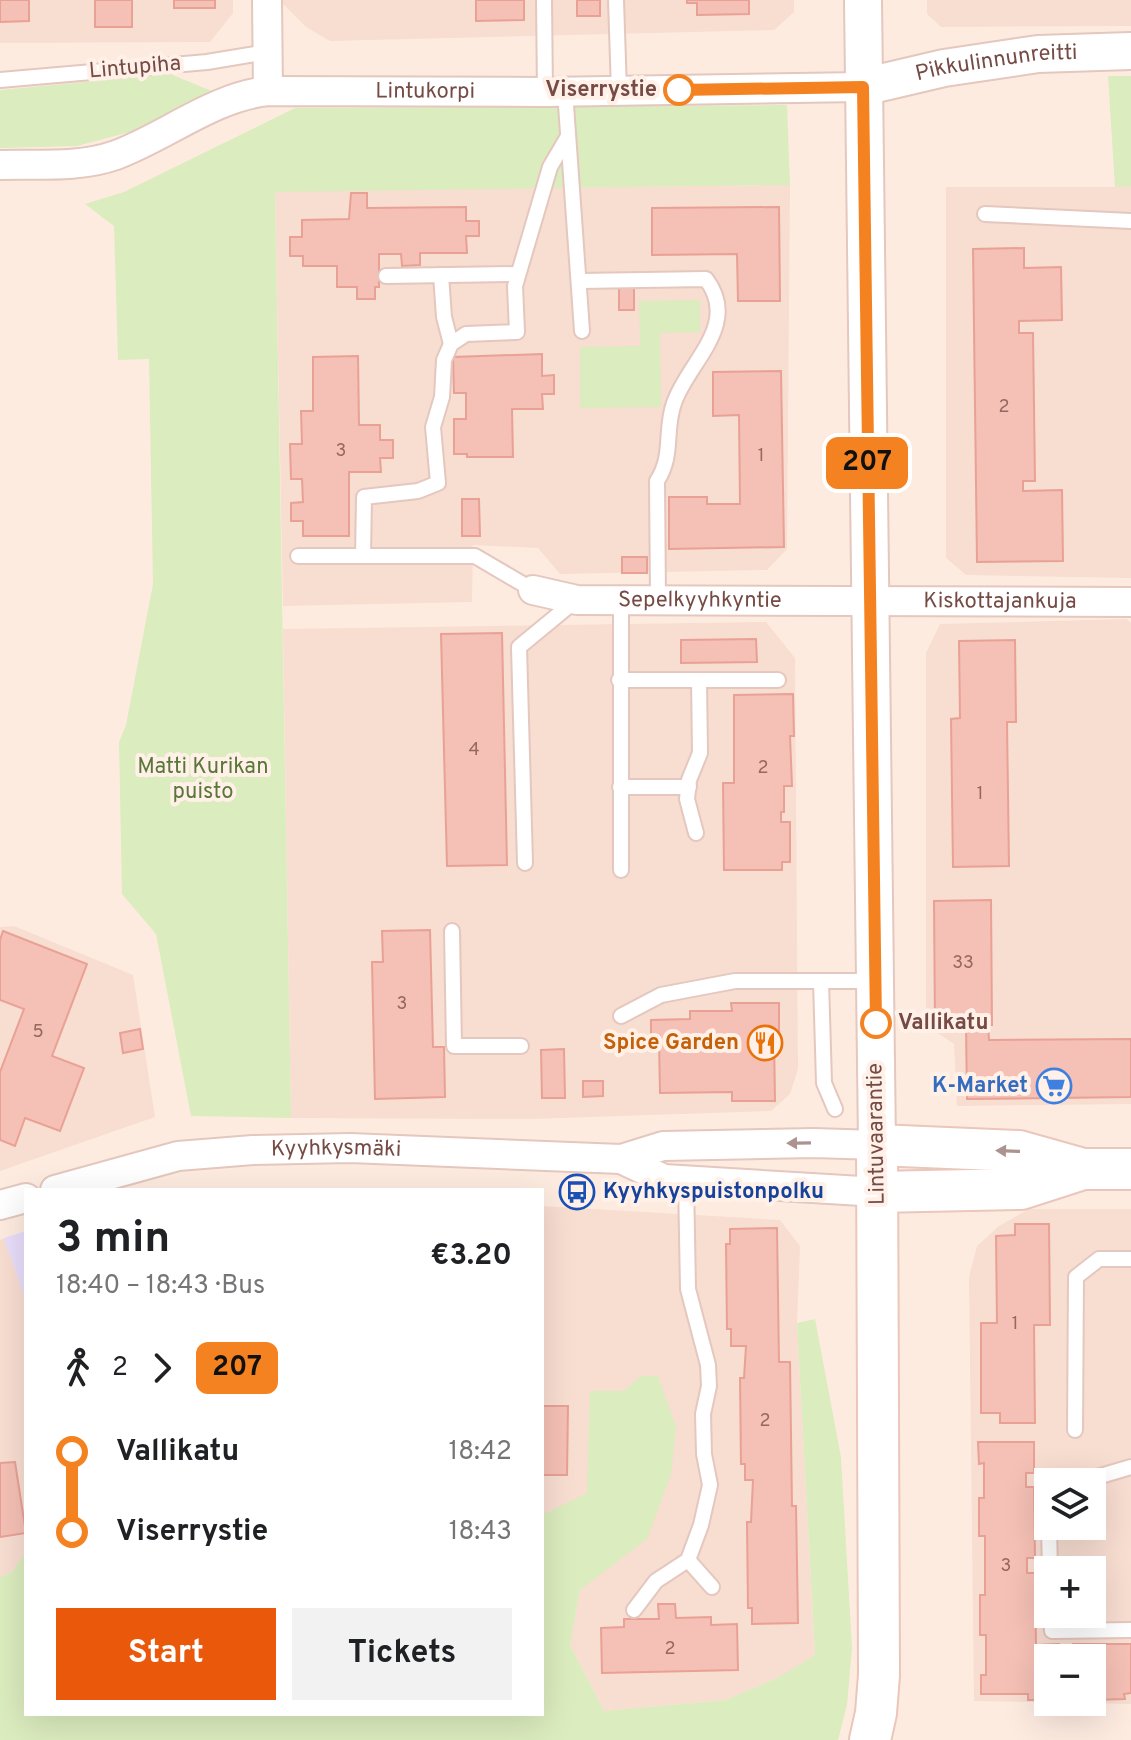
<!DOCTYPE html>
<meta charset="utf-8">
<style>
:root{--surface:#fff;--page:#f2f2f2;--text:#202124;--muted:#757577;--accent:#ea580c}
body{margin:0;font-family:Overpass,sans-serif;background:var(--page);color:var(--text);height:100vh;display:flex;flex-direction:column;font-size:30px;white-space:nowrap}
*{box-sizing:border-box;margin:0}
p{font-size:26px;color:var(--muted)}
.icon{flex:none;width:44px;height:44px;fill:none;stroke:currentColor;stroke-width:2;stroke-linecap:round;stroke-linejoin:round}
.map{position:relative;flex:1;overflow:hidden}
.details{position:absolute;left:24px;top:1188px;width:520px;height:528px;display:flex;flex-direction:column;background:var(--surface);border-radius:0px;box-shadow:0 8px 32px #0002}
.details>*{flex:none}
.badge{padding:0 16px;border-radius:12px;font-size:28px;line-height:52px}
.buttons{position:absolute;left:1034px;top:1468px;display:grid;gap:16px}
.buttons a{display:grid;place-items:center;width:72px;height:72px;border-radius:0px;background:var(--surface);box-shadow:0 8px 32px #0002;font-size:40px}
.map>.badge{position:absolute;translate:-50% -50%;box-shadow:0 0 0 4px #fff}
.legs{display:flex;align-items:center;gap:12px;height:88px;padding:0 32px;font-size:26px}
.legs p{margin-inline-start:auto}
.overview{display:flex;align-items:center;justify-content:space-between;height:136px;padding:0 32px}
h1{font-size:44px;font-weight:700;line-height:60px}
.action{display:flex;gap:16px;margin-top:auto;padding:16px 32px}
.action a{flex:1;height:92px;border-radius:0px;background:var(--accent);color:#fff;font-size:32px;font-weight:700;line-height:92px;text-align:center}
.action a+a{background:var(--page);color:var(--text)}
ul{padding:0 32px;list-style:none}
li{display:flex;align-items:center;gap:28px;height:80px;font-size:30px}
li i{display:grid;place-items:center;width:12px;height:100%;margin:0 10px;background:currentColor}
li i::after{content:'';width:20px;height:20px;margin:-10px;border:6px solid;border-radius:50%;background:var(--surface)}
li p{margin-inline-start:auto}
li:first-child i{background:linear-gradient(#0000 50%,currentColor 0)}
li:last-child i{background:linear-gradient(currentColor 50%,#0000 0)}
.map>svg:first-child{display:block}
.residential{fill:#f8ddd1;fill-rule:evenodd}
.education{fill:#e8ddfa}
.green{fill:#dbecbe}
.building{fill:#f5c0b5;stroke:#e9a195;stroke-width:2}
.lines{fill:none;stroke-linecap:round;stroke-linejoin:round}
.service-casing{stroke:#e4c7be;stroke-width:18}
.minor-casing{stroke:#e4c7be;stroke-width:32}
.tertiary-casing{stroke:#e4c7be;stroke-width:40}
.secondary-casing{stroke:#eac6bb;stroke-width:44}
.service{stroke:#fff;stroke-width:14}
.minor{stroke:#fff;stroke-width:28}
.tertiary{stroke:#fff;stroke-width:36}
.secondary{stroke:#fff;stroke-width:40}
.oneway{fill:#ad938f}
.line-1-casing{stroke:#fff;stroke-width:18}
.line-1{stroke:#f58220;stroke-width:12}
.stop-1-dot{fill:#fff;stroke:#f58220;stroke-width:4}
.labels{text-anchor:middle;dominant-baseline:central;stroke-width:8;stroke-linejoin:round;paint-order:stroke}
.number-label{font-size:18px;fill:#966861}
.street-label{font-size:22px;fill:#764b45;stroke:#fff0e8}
.stop-label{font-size:22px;font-weight:bold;fill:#764b45;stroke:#fff0e8;text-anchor:end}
.park-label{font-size:22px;fill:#5a773a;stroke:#fff0e8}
.food-label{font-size:22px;font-weight:bold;fill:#c56008;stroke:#fff0e8;text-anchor:end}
.shop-label{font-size:22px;font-weight:bold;fill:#366cbe;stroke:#fff0e8;text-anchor:end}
.transit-label{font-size:22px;font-weight:bold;fill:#164399;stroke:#fff0e8;text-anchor:start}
</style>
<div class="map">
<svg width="1131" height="1740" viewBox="0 0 1131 1740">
<rect width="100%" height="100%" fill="#feebe0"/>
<g class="residential">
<polygon points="0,0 233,0 233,13 210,42 0,43"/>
<polygon points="283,0 794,0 794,12 774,30 330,41 306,27 283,4"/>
<polygon points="927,0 1131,0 1131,26 941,27 927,14"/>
<polygon points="790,185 787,549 767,570 560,574 538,548 473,545 472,602 283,606 275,191"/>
<polygon points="946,187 1131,187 1131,578 966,575 946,558"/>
<polygon points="1127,619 1131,623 1131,1104 957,1106 954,1044 926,1025 926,653 940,624"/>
<polygon points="766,622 795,658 798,1069 790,1094 771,1111 531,1119 291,1118 283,629"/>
<polygon points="14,926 133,975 155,1117 0,1171 0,927"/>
<polygon points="542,1206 780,1220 800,1246 797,1323 815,1656 779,1677 726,1700 604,1711 570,1645 580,1590 542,1562"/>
<path d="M1029,1209H1131V1704L974,1701L969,1277L977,1246L999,1226ZM1048,1482H1092V1526H1048ZM1048,1570H1092V1614H1048ZM1048,1658H1092V1702H1048Z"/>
<polygon points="4,1238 26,1301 26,1551 12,1572 0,1577 0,1240"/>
</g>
<polygon class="education" points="26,1231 26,1301 4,1238"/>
<g class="green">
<polygon points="170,74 212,91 130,132 77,146 0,148 0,90"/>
<polygon points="1108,76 1131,76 1131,187 1115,187"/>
<polygon points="787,105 790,185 275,192 291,1118 191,1116 156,934 122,894 119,742 126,725 153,584 149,359 118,360 114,226 85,204 124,192 295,108"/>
<polygon points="700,300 700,332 660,333 661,407 580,408 580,347 640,346 639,301"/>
<polygon points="815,1319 841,1457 852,1648 847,1705 838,1740 0,1740 0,1577 12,1572 26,1551 26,1714 542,1714 542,1515 587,1493 590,1391 624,1391 641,1376 658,1376 676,1427 671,1474 647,1539 580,1590 570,1645 604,1711 726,1700 779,1677 815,1655 797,1323"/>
</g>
<g class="building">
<polygon points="0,0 29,0 29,21 0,22"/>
<rect x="95" y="0" width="37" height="27"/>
<rect x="174" y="0" width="41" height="8"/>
<polygon points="476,0 524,0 524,20 476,21"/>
<rect x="577" y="0" width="23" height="16"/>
<polygon points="687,0 749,0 749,14 697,15 697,3 687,3"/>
<polygon points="351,193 367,193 367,208 466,207 466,221 479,221 479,236 466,236 467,253 420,253 420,265 402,266 401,254 379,254 379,287 375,287 375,299 357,299 357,287 337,287 337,266 303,266 303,256 290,256 290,237 302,237 302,220 349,219"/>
<polygon points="779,207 780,301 738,301 737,254 652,255 652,208"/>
<polygon points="1024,248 1024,268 1061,267 1062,320 1019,321 1019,333 1033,333 1035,481 1023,481 1023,491 1062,490 1063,561 977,562 973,249"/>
<rect x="619" y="286" width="15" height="24"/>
<polygon points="542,354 542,376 554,375 554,394 542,394 543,409 512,409 513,457 467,457 467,454 454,454 454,419 466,419 466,393 454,393 453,357"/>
<polygon points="358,356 359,425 380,425 380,440 393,440 393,458 380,458 381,472 349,472 349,536 303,536 303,521 291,521 291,503 303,502 302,479 291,479 290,444 302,444 301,411 313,411 313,357"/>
<polygon points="781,371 784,547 669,549 669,497 707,497 707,504 740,504 739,415 713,416 713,372"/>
<polygon points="462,499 479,499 480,536 462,536"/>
<rect x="622" y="557" width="25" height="16"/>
<polygon points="502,633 507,865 447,866 441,634"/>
<polygon points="756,639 757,662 681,663 681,640"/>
<polygon points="1015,640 1016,722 1007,722 1009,866 953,867 951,719 960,718 959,641"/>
<polygon points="793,694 794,736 790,736 792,786 784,786 784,812 781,812 781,822 790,822 790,862 782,862 782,870 724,870 723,783 734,783 734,695"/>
<polygon points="991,900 992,1025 988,1025 989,1040 1131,1039 1131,1097 967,1099 966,1025 935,1025 934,901"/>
<polygon points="430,930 433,1047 444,1047 445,1097 375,1099 372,962 383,962 382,931"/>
<polygon points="3,931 87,964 52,1056 84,1068 60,1131 25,1118 15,1146 0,1140 0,1072 24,1009 0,1000 0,940"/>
<polygon points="731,1003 779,1003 779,1037 774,1037 775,1101 732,1101 732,1092 660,1093 659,1040 651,1040 651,1020 690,1019 690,1011 732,1011"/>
<polygon points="140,1029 143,1049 123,1053 120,1033"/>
<polygon points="564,1049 565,1098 542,1098 541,1050"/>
<polygon points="583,1081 603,1081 603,1096 583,1097"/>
<polygon points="1015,1224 1049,1224 1050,1325 1034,1325 1035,1423 1000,1423 1000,1413 981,1413 981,1323 997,1323 996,1236 1015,1235"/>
<polygon points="777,1228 779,1362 790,1362 792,1506 796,1506 798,1623 752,1624 752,1608 748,1608 747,1522 751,1522 753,1480 745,1480 745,1464 741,1464 740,1378 744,1378 746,1346 731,1346 731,1329 727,1329 726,1244 730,1244 730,1229"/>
<polygon points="542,1406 568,1406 567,1475 542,1475"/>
<polygon points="978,1442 1034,1442 1034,1473 1026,1473 1026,1487 1034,1487 1035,1558 1027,1558 1027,1573 1035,1573 1036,1645 1059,1644 1059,1652 1073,1652 1073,1644 1131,1644 1131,1693 1124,1694 1125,1699 1092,1700 1092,1658 1048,1658 1048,1700 1028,1700 1028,1694 981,1694 981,1675 986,1675 986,1635 980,1635 980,1595 985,1595 985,1536 979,1536 979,1498 984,1498 984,1463 979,1464"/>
<polygon points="15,1462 26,1533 0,1537 0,1463"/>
<polygon points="658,1604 675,1604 676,1618 711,1617 711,1625 737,1624 738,1670 602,1673 601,1628 624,1627 624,1619 659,1619"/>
</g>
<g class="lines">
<g class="service-casing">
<g id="service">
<polyline points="544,0 545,92"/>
<polyline points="616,0 619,91"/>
<polyline points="0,80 207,62 268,52"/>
<polyline points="565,91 582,331"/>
<polyline points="985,214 1131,221"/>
<polyline points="441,275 444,317 451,344"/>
<polyline points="386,276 518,274"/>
<path d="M580,281L706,279C741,325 688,362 674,403C664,431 674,455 657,481L658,600"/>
<polyline points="298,556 475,556 533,590"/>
<polyline points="363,556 364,497 418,491 438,483 433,427 442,397 444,360 451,344 466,334 517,332 515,286 550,167 567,138"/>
<polyline points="619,680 778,680"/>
<polyline points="620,787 689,787"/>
<polyline points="696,833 687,799 689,780 700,753 699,680"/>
<polyline points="525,863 519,647 576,600"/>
<polyline points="621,870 621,600"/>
<polyline points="452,931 454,1046 521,1046"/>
<polyline points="821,981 824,1083 835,1109"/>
<polyline points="621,1016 661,995 735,981 874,981"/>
<polyline points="1075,1430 1076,1277 1099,1259 1131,1259"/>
<polyline points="1080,1482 1131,1467"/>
<polyline points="1048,1492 1048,1494"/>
<polyline points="1049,1526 1050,1570"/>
<polyline points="688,1560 712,1587"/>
<polyline points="634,1610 656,1581 688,1560 701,1525 710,1485 704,1454 703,1414 709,1386 708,1365 688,1289 686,1180"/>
<polyline points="1051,1614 1052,1631 1131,1630"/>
</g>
</g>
<g class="minor-casing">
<g id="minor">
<polyline points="267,0 268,91"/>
<path id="s1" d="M0,165C38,164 80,168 116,155C167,136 213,97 268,91L545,92L863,87"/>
<path id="s2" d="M533,590L577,600L1131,602"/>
<polyline points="621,1159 664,1179 878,1192"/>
<path id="s3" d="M55,1190L178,1156L253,1150L350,1148L621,1159L663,1146L814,1143L877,1145"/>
<polyline points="0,1205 26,1198"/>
</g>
</g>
<g class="tertiary-casing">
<g id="tertiary">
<polyline points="863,0 877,1145"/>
<path id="s4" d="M863,87L944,68L1038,54L1131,51"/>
</g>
</g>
<g class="secondary-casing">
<g id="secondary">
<polyline points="878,1192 1021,1189 1083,1169"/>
<polyline points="870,1740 876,1713 879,1675 877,1145 1019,1151 1083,1169 1131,1169"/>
</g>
</g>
<use href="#service" class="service"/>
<use href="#minor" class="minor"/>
<use href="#tertiary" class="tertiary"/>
<use href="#secondary" class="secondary"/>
</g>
<defs><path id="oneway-solid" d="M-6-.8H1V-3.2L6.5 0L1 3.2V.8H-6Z" transform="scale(2)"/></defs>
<g class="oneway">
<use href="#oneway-solid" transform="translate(799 1143) rotate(179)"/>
<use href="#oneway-solid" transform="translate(1008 1151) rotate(-178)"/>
</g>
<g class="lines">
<g class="line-1-casing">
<polyline id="line-1" points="679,90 863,87 876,1023"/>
</g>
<use href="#line-1" class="line-1"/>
</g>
<defs>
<g id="restaurant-ring" transform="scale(1.8)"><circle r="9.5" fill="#fff0e8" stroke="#e8710a" stroke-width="1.5"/><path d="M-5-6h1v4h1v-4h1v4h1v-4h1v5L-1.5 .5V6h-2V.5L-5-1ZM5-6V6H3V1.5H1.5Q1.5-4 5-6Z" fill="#e8710a"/></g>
<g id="supermarket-ring" transform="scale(1.8)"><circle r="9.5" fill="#fff0e8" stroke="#3f7fe0" stroke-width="1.5"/><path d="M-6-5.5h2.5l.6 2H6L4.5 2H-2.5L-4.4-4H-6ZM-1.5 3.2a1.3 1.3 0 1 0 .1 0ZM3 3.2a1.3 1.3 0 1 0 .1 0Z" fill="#3f7fe0"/></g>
<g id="bus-ring" transform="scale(1.8)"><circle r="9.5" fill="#fff0e8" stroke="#1a4fb4" stroke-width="1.5"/><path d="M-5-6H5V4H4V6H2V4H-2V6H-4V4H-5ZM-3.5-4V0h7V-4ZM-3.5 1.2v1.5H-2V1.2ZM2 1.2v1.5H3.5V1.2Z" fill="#1a4fb4"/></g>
</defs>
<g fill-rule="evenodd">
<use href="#restaurant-ring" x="765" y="1043"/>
<use href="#supermarket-ring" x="1054" y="1086"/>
<use href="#bus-ring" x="577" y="1192"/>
</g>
<g class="stop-1-dot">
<circle cx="679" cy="90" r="14"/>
<circle cx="876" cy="1023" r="14"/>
</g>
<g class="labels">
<g class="number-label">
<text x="1004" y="407">2</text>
<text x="341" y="451">3</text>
<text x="761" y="456">1</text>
<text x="474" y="750">4</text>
<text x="763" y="768">2</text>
<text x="980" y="794">1</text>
<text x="963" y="963">33</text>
<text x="402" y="1004">3</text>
<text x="38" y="1032">5</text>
<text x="1015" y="1324">1</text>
<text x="765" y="1421">2</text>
<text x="1006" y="1566">3</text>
<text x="670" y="1649">2</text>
</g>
<g class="street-label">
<text stroke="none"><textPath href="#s4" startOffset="136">Pikkulinnunreitti</textPath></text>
<text transform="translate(135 68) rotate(-5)">Lintupiha</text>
<text stroke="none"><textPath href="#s1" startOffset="440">Lintukorpi</textPath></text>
<text stroke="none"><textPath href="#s2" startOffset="168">Sepelkyyhkyntie</textPath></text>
<text stroke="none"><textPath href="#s2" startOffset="468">Kiskottajankuja</textPath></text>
<text transform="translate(877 1134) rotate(-91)">Lintuvaarantie</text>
<text stroke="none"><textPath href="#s3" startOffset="286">Kyyhkysmäki</textPath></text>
</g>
<g class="stop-label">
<text x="657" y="90">Viserrystie</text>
<text x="898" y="1023" text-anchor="start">Vallikatu</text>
</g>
<g class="park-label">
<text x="203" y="767">Matti Kurikan<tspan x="203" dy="25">puisto</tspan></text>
</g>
<g class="food-label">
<text x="739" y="1043">Spice Garden</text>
</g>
<g class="shop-label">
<text x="1028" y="1086">K-Market</text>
</g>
<g class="transit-label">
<text x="603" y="1192">Kyyhkyspuistonpolku</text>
</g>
</g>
</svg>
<div class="buttons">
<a><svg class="icon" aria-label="layers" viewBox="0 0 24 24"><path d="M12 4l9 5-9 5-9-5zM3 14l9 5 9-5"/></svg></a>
<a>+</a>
<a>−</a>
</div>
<b class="badge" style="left:867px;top:463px;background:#f58220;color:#111">207</b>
<section class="details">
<div class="overview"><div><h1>3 min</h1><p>18:40 – 18:43 · Bus</p></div><b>€3.20</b></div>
<div class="legs"><svg class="icon" aria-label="walk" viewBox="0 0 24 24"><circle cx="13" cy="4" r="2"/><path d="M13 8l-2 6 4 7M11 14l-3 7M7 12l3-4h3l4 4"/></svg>2<svg class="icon" aria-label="forward" viewBox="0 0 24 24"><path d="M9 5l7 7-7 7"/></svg><b class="badge" style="background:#f58220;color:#111">207</b></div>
<ul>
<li><i style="color:#f58220"></i><b>Vallikatu</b><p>18:42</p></li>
<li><i style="color:#f58220"></i><b>Viserrystie</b><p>18:43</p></li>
</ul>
<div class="action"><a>Start</a><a>Tickets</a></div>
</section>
</div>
